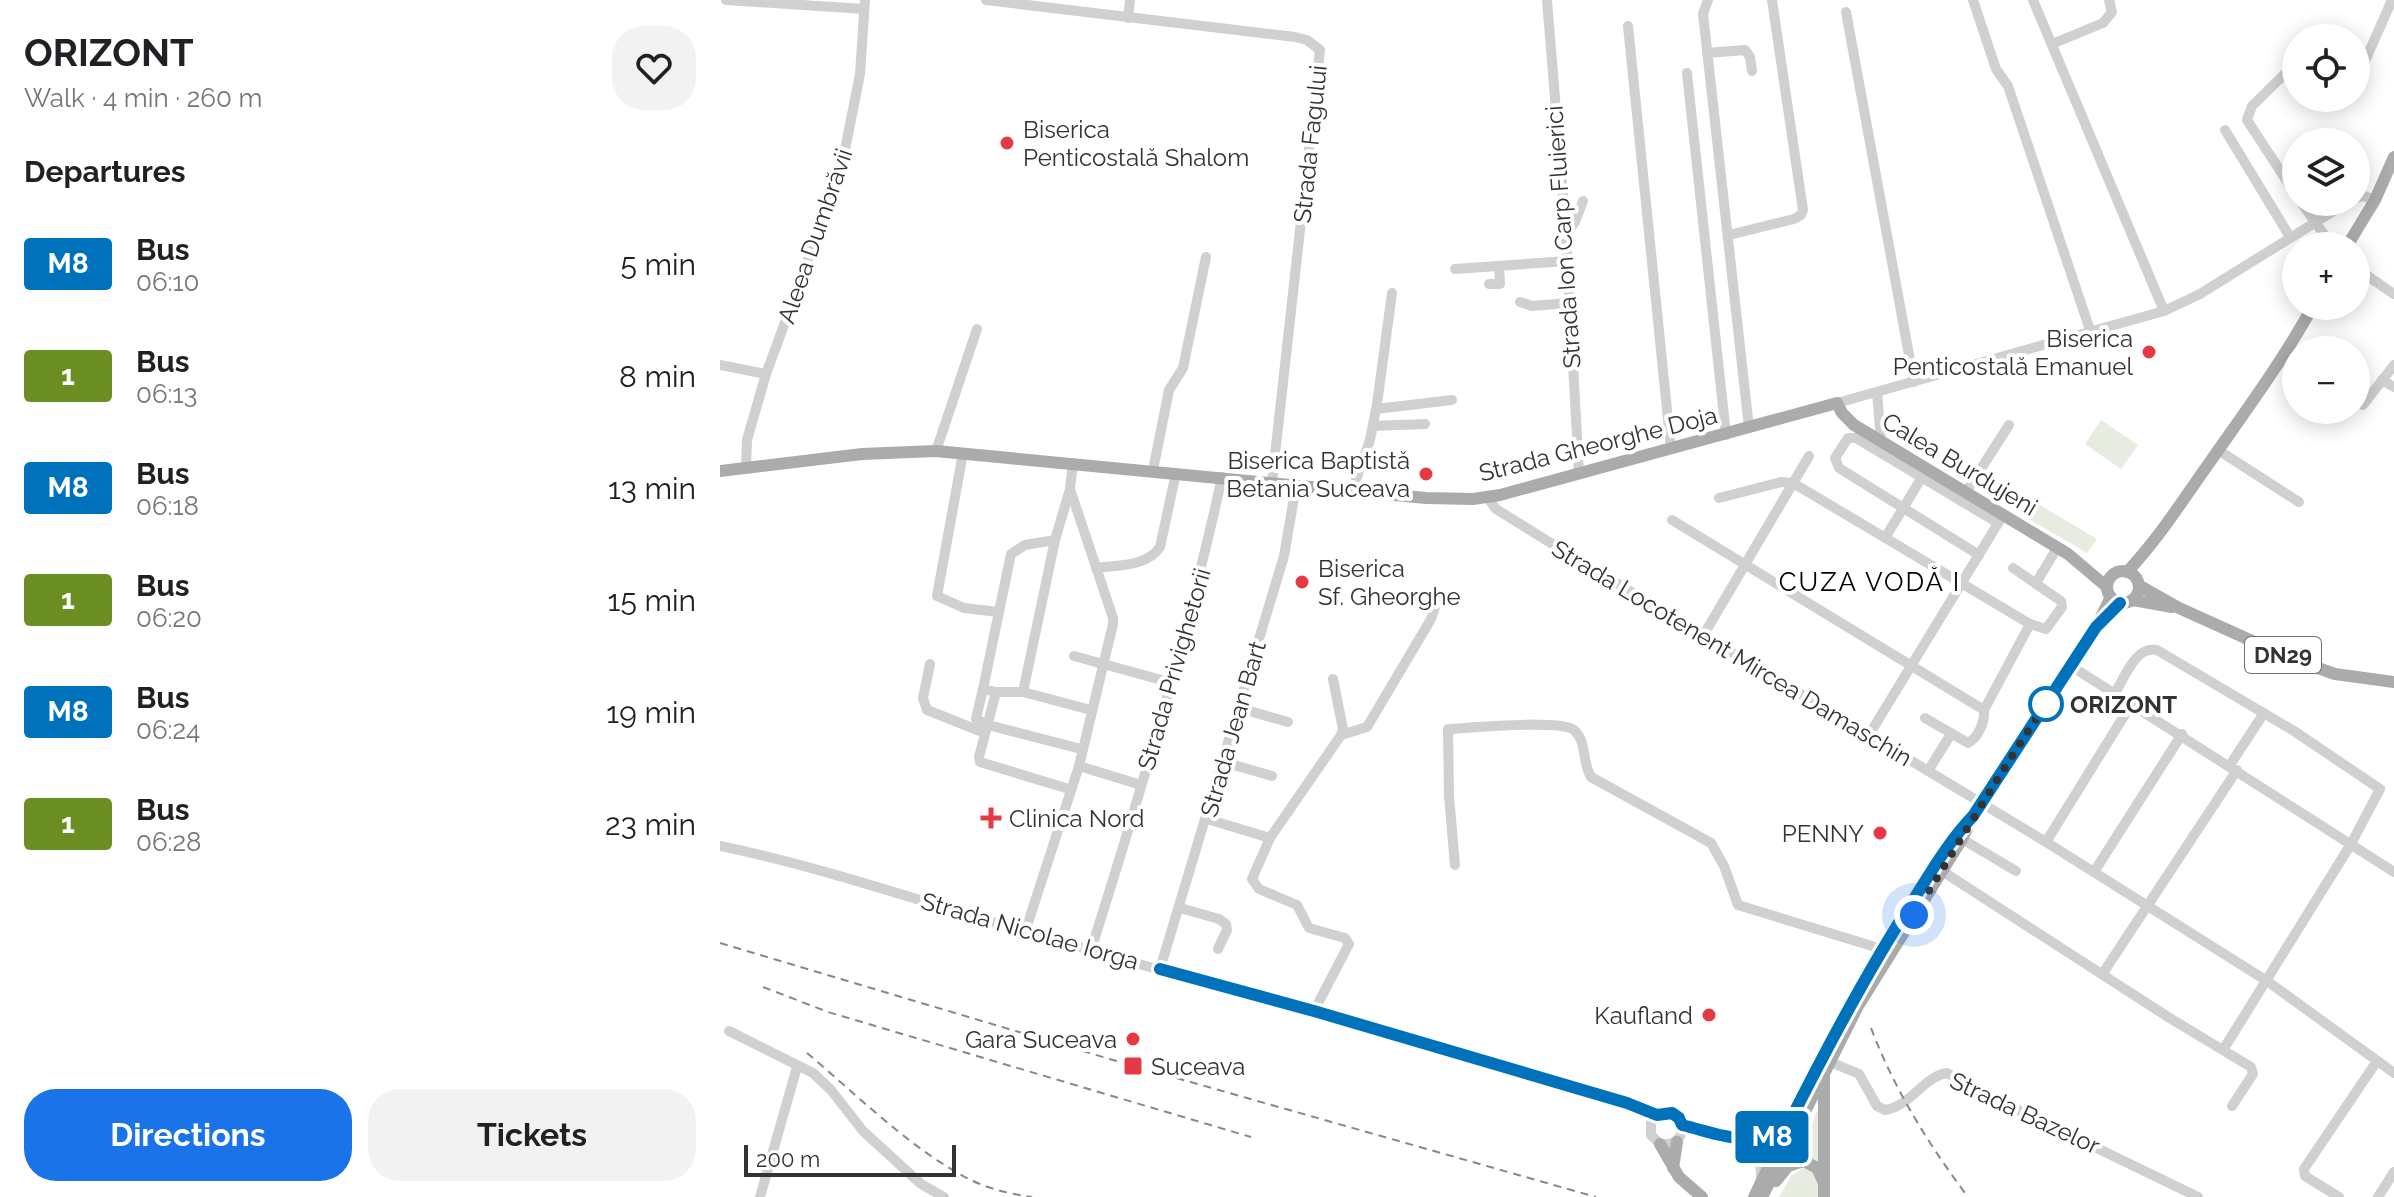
<!DOCTYPE html>
<meta charset="utf-8">
<style>
:root{--surface:#fff;--page:#f2f2f2;--text:#202124;--muted:#757577;--accent:#1a73e8}
body{margin:0;font-family:Raleway,sans-serif;background:var(--page);color:var(--text);height:100vh;display:flex;flex-direction:column;font-size:30px;white-space:nowrap}
*{box-sizing:border-box;margin:0}
p{font-size:26px;color:var(--muted)}
.icon{flex:none;width:44px;height:44px;fill:none;stroke:currentColor;stroke-width:2;stroke-linecap:round;stroke-linejoin:round}
.map{position:relative;flex:1;overflow:hidden}
.panel{display:flex;flex-direction:column;background:var(--surface);width:720px}
.panel>*{flex:none}
.badge{padding:0 16px;border-radius:6px;font-size:28px;line-height:52px}
.fabs{position:absolute;left:1562px;top:24px;display:grid;gap:16px}
.fabs a{display:grid;place-items:center;width:88px;height:88px;border-radius:50%;background:var(--surface);box-shadow:0 4px 20px #0003;font-size:40px}
.scale{position:absolute;left:24px;bottom:20px;width:212px;box-sizing:border-box;padding-left:8px;border:4px solid #333;border-top:0;font-size:22px;line-height:28px;white-space:nowrap;color:#333;-webkit-text-stroke:6px #fff;paint-order:stroke}
.you{position:absolute;width:40px;height:40px;margin:-20px;border:6px solid #fff;border-radius:50%;background:#1a73e8;box-shadow:0 0 0 12px #1a73e833}
.map>.badge{position:absolute;translate:-50% -50%;box-shadow:0 0 0 4px #fff}
h2{padding:0 24px;font-size:30px;line-height:72px}
.round{display:grid;place-items:center;flex:none;width:84px;height:84px;border-radius:32px;background:var(--page)}
.summary{display:flex;align-items:center;justify-content:space-between;height:136px;padding:0 24px}
h1{font-size:38px;font-weight:700;line-height:60px}
.primary-button{display:flex;gap:16px;margin-top:auto;padding:16px 24px}
.primary-button a{flex:1;height:92px;border-radius:32px;background:var(--accent);color:#fff;font-size:32px;font-weight:700;line-height:92px;text-align:center}
.primary-button a+a{background:var(--page);color:var(--text)}
ul{padding:0;list-style:none}
li{display:flex;align-items:center;gap:24px;height:112px;padding:0 24px}
li div{flex:1}
li b{display:block;font-size:30px}
li em{font-style:normal}
li .badge{min-width:88px;font-weight:700;text-align:center}
main{display:flex;flex:1;min-height:0}
.map>svg:first-child{display:block}
.green{fill:#e6ecdf}
.lines{fill:none;stroke-linecap:round;stroke-linejoin:round}
.minor{stroke:#d0d0d0;stroke-width:10}
.major{stroke:#ababab;stroke-width:12}
.rail{stroke:#888;stroke-width:2;stroke-dasharray:8 6;stroke-linecap:butt}
.line-casing{stroke:#fff;stroke-width:18}
.line{stroke:#0072bc;stroke-width:12}
.walk{stroke:#333;stroke-width:8;stroke-dasharray:0 14.4}
.poi-dot{fill:#e63946;stroke:#fff;stroke-width:3}
.stop-dot{fill:#fff;stroke:#0072bc;stroke-width:4}
.labels{text-anchor:middle;dominant-baseline:central;stroke-width:8;stroke-linejoin:round;paint-order:stroke}
.shield{fill:#fff;stroke:#707070;stroke-width:2}
.shield-label{font-size:22px;font-weight:bold;fill:#333}
.poi-label{font-size:24px;fill:#333;stroke:#fff;text-anchor:end}
.street-label{font-size:24px;fill:#333;stroke:#fff}
.stop-label{font-size:24px;font-weight:bold;fill:#333;stroke:#fff;text-anchor:start}
.neighbourhood-label{font-size:26px;letter-spacing:2px;fill:#000;stroke:#fff}
</style>
<main>
<section class="panel">
<div class="summary"><div><h1>ORIZONT</h1><p>Walk · 4 min · 260 m</p></div><a class="round"><svg class="icon" aria-label="heart" viewBox="0 0 24 24"><path d="M12 20l-8-8c-3-5 5-10 8-4 3-6 11-1 8 4z"/></svg></a></div>
<h2>Departures</h2>
<ul>
<li><span class="badge" style="background:#0072bc;color:#fff">M8</span><div><b>Bus</b><p>06:10</p></div><em>5 min</em></li>
<li><span class="badge" style="background:#6b8e23;color:#fff">1</span><div><b>Bus</b><p>06:13</p></div><em>8 min</em></li>
<li><span class="badge" style="background:#0072bc;color:#fff">M8</span><div><b>Bus</b><p>06:18</p></div><em>13 min</em></li>
<li><span class="badge" style="background:#6b8e23;color:#fff">1</span><div><b>Bus</b><p>06:20</p></div><em>15 min</em></li>
<li><span class="badge" style="background:#0072bc;color:#fff">M8</span><div><b>Bus</b><p>06:24</p></div><em>19 min</em></li>
<li><span class="badge" style="background:#6b8e23;color:#fff">1</span><div><b>Bus</b><p>06:28</p></div><em>23 min</em></li>
</ul>
<div class="primary-button"><a>Directions</a><a>Tickets</a></div>
</section>
<div class="map">
<svg width="1674" height="1197" viewBox="0 0 1674 1197">
<rect width="100%" height="100%" fill="#fff"/>
<g class="green">
<polygon points="1381,420 1418,445 1401,469 1365,444"/>
<polygon points="1318,504 1377,539 1367,553 1309,519"/>
<polygon points="1098,1108 1102,1170 1080,1156"/>
<polygon points="1086,1166 1094,1170 1099,1187 1098,1197 1059,1197 1071,1176"/>
</g>
<g class="lines">
<g class="minor">
<polyline points="6,0 144,9"/>
<polyline points="266,0 575,37 587,40 600,50 552,482"/>
<polyline points="827,0 846,234 859,474"/>
<polyline points="988,0 983,14 1029,428"/>
<polyline points="1253,0 1276,69 1288,86 1371,333"/>
<polyline points="1313,0 1444,311"/>
<polyline points="1126,12 1194,382"/>
<polyline points="408,18 410,0"/>
<polyline points="908,26 951,449"/>
<polyline points="1332,44 1383,23 1392,12 1389,0"/>
<polyline points="987,53 1025,50 1030,57 1032,71"/>
<polyline points="1645,61 1672,0"/>
<polyline points="1576,63 1532,106 1527,120 1576,195"/>
<polyline points="967,73 1006,435"/>
<polyline points="1505,130 1570,237"/>
<polyline points="1636,198 1644,196 1655,200"/>
<polyline points="1581,202 1612,246"/>
<polyline points="846,234 855,222 863,201"/>
<polyline points="1009,235 1074,219 1081,215 1083,210 1052,0"/>
<polyline points="1636,268 1674,294"/>
<polyline points="735,269 847,261"/>
<polyline points="769,284 780,284 779,266"/>
<polyline points="800,302 812,306 849,303"/>
<polyline points="1565,354 1576,361"/>
<polyline points="0,365 46,374"/>
<polyline points="1662,380 1674,387"/>
<polyline points="1157,392 1161,441"/>
<polyline points="1636,400 1643,405 1674,365"/>
<polyline points="1117,403 1444,311 1480,294 1628,202"/>
<polyline points="656,409 732,400"/>
<polyline points="653,426 705,424"/>
<polyline points="1498,450 1579,502"/>
<polyline points="216,451 257,329"/>
<polyline points="243,453 217,596 244,608 279,612"/>
<polyline points="26,468 27,440 46,374 121,170 140,74 145,0"/>
<polyline points="433,470 449,390 463,368 486,257"/>
<polyline points="632,491 650,440 657,404 672,293"/>
<polyline points="1246,492 1289,425"/>
<polyline points="768,498 776,509 850,555 1326,842 1547,981 1674,1073"/>
<polyline points="999,498 1061,482 1073,483 1310,624 1326,629 1342,607 1341,601 1293,568"/>
<polyline points="952,520 1264,710"/>
<polyline points="1165,538 1202,477"/>
<polyline points="335,540 305,545 291,554 263,689 276,692 303,692 371,710"/>
<polyline points="1259,555 1119,468 1115,458 1128,438 1136,438 1278,523"/>
<path d="M376,568C397,565 427,567 440,547L456,473"/>
<polyline points="1316,583 1337,548"/>
<polyline points="983,636 1089,456"/>
<polyline points="354,656 449,682"/>
<polyline points="210,664 203,698 207,710 265,733"/>
<polyline points="1351,666 1674,872"/>
<polyline points="263,689 256,719 268,725 361,749"/>
<polyline points="276,692 259,757 260,762 349,789"/>
<polyline points="303,692 335,540 350,489 353,463"/>
<path d="M1395,693C1405,677 1416,645 1437,650L1574,731L1660,789L1631,844L1503,1050"/>
<polyline points="519,708 568,722"/>
<path d="M1205,718L1248,743C1258,738 1265,722 1264,710L1310,624"/>
<polyline points="621,735 647,727 711,619 716,604"/>
<polyline points="1149,735 1280,520"/>
<polyline points="503,762 552,776"/>
<polyline points="1510,765 1544,713"/>
<polyline points="359,766 421,785"/>
<polyline points="1208,771 1231,734"/>
<polyline points="487,819 550,838"/>
<polyline points="1242,839 1296,871"/>
<polyline points="1326,842 1412,703"/>
<path d="M0,846C107,868 210,905 314,934C512,990 710,1045 907,1103L937,1115L952,1113C970,1125 962,1147 940,1144L931,1135V1122L937,1115"/>
<path d="M735,865L729,796L728,729C749,728 840,719 854,730C867,741 862,763 871,777L991,843L1004,866L1018,905L1152,946L1166,953"/>
<polyline points="1222,871 1448,1017 1531,1067 1533,1074 1512,1106"/>
<polyline points="1374,872 1462,734"/>
<polyline points="460,908 499,919 506,924 507,930 498,949"/>
<polyline points="305,932 359,766 393,624 393,618 350,489"/>
<path d="M371,950C420,795 467,637 502,477"/>
<polyline points="440,969 564,556 576,486"/>
<polyline points="1383,973 1517,770"/>
<polyline points="594,1011 629,944 625,938 589,928 577,905 539,889 532,879 550,838 621,735 623,729 613,679"/>
<polyline points="9,1031 93,1073 111,1090 143,1131 201,1184 224,1197"/>
<path d="M1108,1061L1139,1074L1157,1106L1165,1110C1191,1106 1203,1077 1227,1073L1257,1090L1478,1197"/>
<path d="M962,1125C998,1134 1032,1148 1066,1129"/>
<path d="M1021,1139C1034,1151 1042,1160 1041,1178"/>
<polyline points="40,1197 77,1067"/>
<polyline points="1619,1197 1585,1176 1584,1169 1657,1061"/>
<polyline points="1658,1197 1674,1172"/>
</g>
<g class="major">
<polyline points="1627,246 1655,200 1674,157"/>
<polyline points="0,471 142,454 216,451 706,498 753,499 780,495 1117,403 1122,413 1134,425 1348,554 1387,587"/>
<circle cx="1403" cy="587" r="16"/>
<path d="M1407,572C1440,537 1464,498 1492,459C1527,409 1563,360 1593,306"/>
<polyline points="1420,586 1459,608 1572,659 1615,674 1674,682"/>
<polyline points="1413,600 1452,607"/>
<polyline points="1128,1007 1161,950 1215,866"/>
<polyline points="940,1144 959,1177 982,1197"/>
<polyline points="953,1168 957,1142"/>
<polyline points="1056,1181 1068,1166 1084,1161 1097,1168 1103,1181"/>
<polyline points="1034,1197 1085,1091"/>
<polyline points="1042,1197 1138,1006 1242,839 1256,810 1376,627 1391,597"/>
<polyline points="1104,1197 1104,1072"/>
</g>
<g class="rail">
<polyline points="0,943 393,1060 876,1197"/>
<polyline points="43,987 108,1012 531,1137"/>
<path d="M1151,1028C1174,1089 1209,1145 1248,1197"/>
<path d="M87,1053C137,1095 195,1153 253,1181C272,1190 292,1194 312,1197"/>
</g>
</g>
<g class="lines">
<g class="line-casing">
<path id="line" d="M440,969L594,1011L907,1103L937,1115L952,1113L959,1118L962,1125C999,1134 1031,1149 1066,1129C1105,1051 1145,975 1192,902C1211,872 1229,841 1253,816L1376,627L1400,603"/>
</g>
<use href="#line" class="line"/>
<path class="walk" d="M1194,915C1240,842 1283,767 1332,695L1326,704"/>
</g>
<g class="poi-dot">
<circle cx="287" cy="143" r="8"/>
<circle cx="1429" cy="352" r="8"/>
<circle cx="706" cy="474" r="8"/>
<circle cx="582" cy="582" r="8"/>
<path d="M267 806h8v8h8v8h-8v8h-8v-8h-8v-8h8z"/>
<circle cx="1160" cy="833" r="8"/>
<circle cx="989" cy="1015" r="8"/>
<circle cx="413" cy="1039" r="8"/>
<rect x="403" y="1056" width="20" height="20" rx="4"/>
</g>
<circle class="stop-dot" cx="1326" cy="704" r="16"/>
<g class="labels">
<rect class="shield" x="1525" y="637" width="76" height="36" rx="6"/>
<g class="shield-label">
<text x="1563" y="655">DN29</text>
</g>
<g class="poi-label">
<text x="303" y="129" text-anchor="start">Biserica<tspan x="303" dy="28">Penticostală Shalom</tspan></text>
<text x="1413" y="338">Biserica<tspan x="1413" dy="28">Penticostală Emanuel</tspan></text>
<text x="690" y="460">Biserica Baptistă<tspan x="690" dy="28">Betania Suceava</tspan></text>
<text x="598" y="568" text-anchor="start">Biserica<tspan x="598" dy="28">Sf. Gheorghe</tspan></text>
<text x="289" y="818" text-anchor="start">Clinica Nord</text>
<text x="1144" y="833">PENNY</text>
<text x="973" y="1015">Kaufland</text>
<text x="397" y="1039">Gara Suceava</text>
<text x="431" y="1066" text-anchor="start">Suceava</text>
</g>
<g class="street-label">
<text transform="translate(590 144) rotate(-84)">Strada Fagului</text>
<text transform="translate(95 236) rotate(-71)">Aleea Dumbrăvii</text>
<text transform="translate(843 237) rotate(-94)">Strada Ion Carp Fluierici</text>
<text transform="translate(878 444) rotate(-14)">Strada Gheorghe Doja</text>
<text transform="translate(1240 464) rotate(31)">Calea Burdujeni</text>
<text transform="translate(1012 653) rotate(31)">Strada Locotenent Mircea Damaschin</text>
<text transform="translate(454 669) rotate(-74)">Strada Privighetorii</text>
<text transform="translate(513 729) rotate(-74)">Strada Jean Bart</text>
<text transform="translate(310 931) rotate(16)">Strada Nicolae Iorga</text>
<text transform="translate(1305 1113) rotate(25)">Strada Bazelor</text>
</g>
<g class="stop-label">
<text x="1350" y="704">ORIZONT</text>
</g>
<g class="neighbourhood-label">
<text x="1150" y="582">CUZA VODĂ I</text>
</g>
</g>
</svg>
<div class="fabs">
<a><svg class="icon" aria-label="locate" viewBox="0 0 24 24"><circle cx="12" cy="12" r="6"/><path d="M12 2v4M12 18v4M2 12h4M18 12h4"/></svg></a>
<a><svg class="icon" aria-label="layers" viewBox="0 0 24 24"><path d="M12 4l9 5-9 5-9-5zM3 14l9 5 9-5"/></svg></a>
<a>+</a>
<a>−</a>
</div>
<div class="scale">200 m</div>
<div class="you" style="left:1194px;top:915px"></div>
<b class="badge" style="left:1052px;top:1137px;background:#0072bc;color:#fff">M8</b>
</div>
</main>
